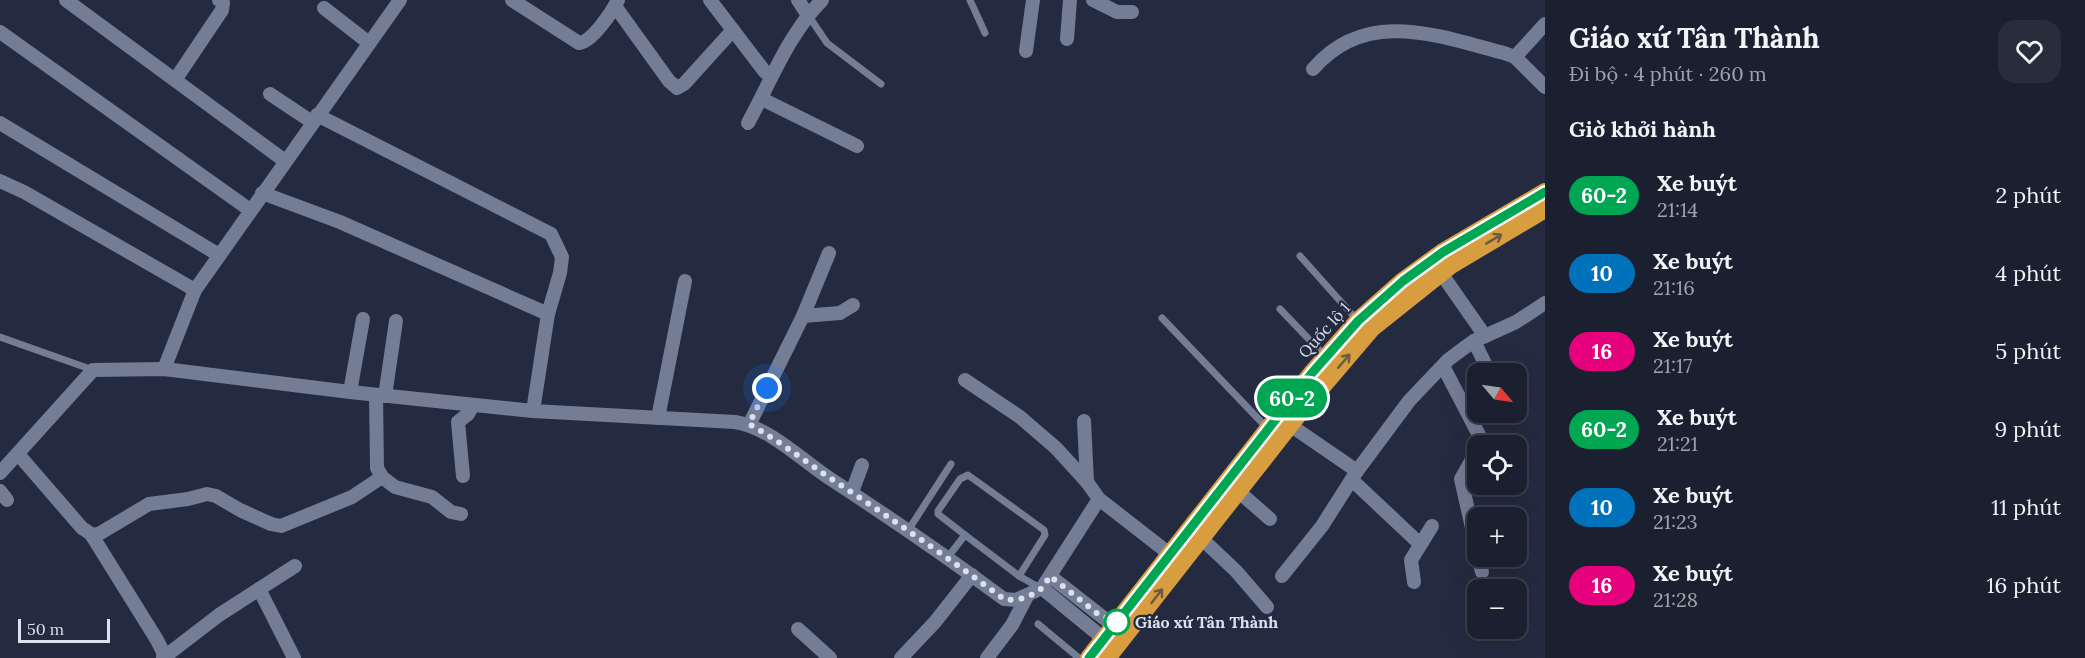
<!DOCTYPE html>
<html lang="vi">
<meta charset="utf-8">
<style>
:root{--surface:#1b2030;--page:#282d3c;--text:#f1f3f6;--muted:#a0a3ab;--line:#393e4c}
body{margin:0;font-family:Lora,serif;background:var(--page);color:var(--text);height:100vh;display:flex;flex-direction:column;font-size:22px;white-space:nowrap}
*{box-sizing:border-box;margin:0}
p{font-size:20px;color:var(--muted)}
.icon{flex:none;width:33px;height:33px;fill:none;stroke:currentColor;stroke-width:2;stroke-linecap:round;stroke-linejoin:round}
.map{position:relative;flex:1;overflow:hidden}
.panel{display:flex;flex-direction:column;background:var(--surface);width:540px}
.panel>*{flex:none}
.badge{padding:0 12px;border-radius:20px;font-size:21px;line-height:39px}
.needle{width:39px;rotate:119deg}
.controls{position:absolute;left:1467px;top:363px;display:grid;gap:12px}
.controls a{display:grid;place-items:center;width:60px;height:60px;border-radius:12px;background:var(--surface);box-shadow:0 6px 24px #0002,0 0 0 2px var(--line);font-size:30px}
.scale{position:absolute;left:18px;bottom:15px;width:92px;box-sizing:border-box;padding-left:6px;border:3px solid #dbe1ee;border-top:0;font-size:16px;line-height:21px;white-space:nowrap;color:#dbe1ee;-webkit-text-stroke:4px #242b40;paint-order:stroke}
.you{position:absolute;width:30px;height:30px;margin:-15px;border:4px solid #fff;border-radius:50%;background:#1a73e8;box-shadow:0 0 0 9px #1a73e833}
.map>.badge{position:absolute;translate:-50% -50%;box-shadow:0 0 0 3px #fff}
h2{padding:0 24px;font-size:22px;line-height:54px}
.round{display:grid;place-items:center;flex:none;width:63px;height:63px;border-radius:18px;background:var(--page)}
.head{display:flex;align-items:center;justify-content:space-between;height:102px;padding:0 24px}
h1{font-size:28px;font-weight:700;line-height:45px}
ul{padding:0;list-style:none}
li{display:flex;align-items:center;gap:18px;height:78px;padding:0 24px}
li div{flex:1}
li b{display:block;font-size:22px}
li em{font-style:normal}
li .badge{min-width:66px;font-weight:700;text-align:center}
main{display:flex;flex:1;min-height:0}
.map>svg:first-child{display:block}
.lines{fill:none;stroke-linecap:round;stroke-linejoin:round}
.lane{stroke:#747d96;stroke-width:7}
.street{stroke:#747d96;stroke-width:14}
.highway{stroke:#d79d3e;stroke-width:18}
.oneway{stroke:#6c593f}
.line-casing{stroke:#fff;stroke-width:14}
.line{stroke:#00a651;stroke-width:9}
.walk{stroke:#dbe1ee;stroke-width:6;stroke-dasharray:0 10.8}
.stop-dot{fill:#fff;stroke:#00a651;stroke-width:3}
.labels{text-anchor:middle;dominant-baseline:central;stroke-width:4.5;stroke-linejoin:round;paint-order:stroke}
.street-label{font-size:16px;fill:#dbe1ee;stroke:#242b40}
.stop-label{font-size:16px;font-weight:bold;fill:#dbe1ee;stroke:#242b40;text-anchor:start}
</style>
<main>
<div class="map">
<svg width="1545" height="658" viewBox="0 0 1545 658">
<rect width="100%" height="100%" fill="#242b40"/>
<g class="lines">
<g class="lane">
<polyline points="970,0 985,33"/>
<polyline points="808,15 827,43 881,84"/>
<polyline points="1300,256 1358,321"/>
<polyline points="1280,309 1324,355"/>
<polyline points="1162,318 1267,428"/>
<polyline points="0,337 93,370"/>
<polyline points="909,529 951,464"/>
<polyline points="965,535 938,514 938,511 960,479 968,475 1044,530 1045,535 1019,576"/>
<polyline points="948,557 965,535 1019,576 1040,588"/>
<polyline points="1038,624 1079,658"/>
</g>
<g class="street">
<polyline points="66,0 285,161"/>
<path d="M512,0L579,43C592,42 612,12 618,0"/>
<polyline points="710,0 765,72 771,76"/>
<polyline points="798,0 808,15"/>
<polyline points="1093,0 1117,12 1132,12"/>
<polyline points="615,6 669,81 677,88 684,84 733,30"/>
<polyline points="324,8 369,43"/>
<polyline points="0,32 250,210"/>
<polyline points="1067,39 1070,0"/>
<polyline points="1026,51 1033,0"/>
<polyline points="1515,57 1545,24"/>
<path d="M1313,69C1366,7 1438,36 1504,53L1515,57L1545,87"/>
<polyline points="175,80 222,10 223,3 219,0"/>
<polyline points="270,94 312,122"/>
<polyline points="762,99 857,146"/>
<polyline points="317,115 551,234 562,257 560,273 548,314 533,411"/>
<polyline points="0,123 219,255"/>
<path d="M748,123C771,81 788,35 822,0"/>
<polyline points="0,181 24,192 195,290"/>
<polyline points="262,193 340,222 548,314"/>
<polyline points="1441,273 1485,336"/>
<polyline points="803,316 829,253"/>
<polyline points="1474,341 1490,374"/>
<polyline points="1443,366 1480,437 1479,446"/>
<polyline points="164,369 195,290 400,0"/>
<polyline points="965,380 1020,417 1056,448 1087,482"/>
<polyline points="350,392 363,319"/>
<polyline points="376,395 377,468 382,477 395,487 432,497 451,512 461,514"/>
<polyline points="385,396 396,321"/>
<polyline points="658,418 685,281"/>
<polyline points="1084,421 1087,482 1099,499 1171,555"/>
<polyline points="749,425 803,316 840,313 853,305"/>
<polyline points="1290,425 1357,471"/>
<polyline points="1478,449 1461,479 1478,554"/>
<polyline points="18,454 82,528 91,534 97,535 149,504 188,499 207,494 216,496 240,510 271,524 281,526 352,497 382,477"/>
<path d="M0,473L93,370L164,369L350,392L533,411L735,422C771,428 800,459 829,478C889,517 946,556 1004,599L1016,600L1042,588"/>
<polyline points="463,476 458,422 468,414 473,405"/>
<polyline points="1352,480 1420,544"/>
<polyline points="0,491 7,500"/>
<polyline points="1238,491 1270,519"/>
<polyline points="852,492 862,465"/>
<polyline points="1099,499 1042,588 1104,639"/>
<polyline points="91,534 157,640 163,652 163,658"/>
<polyline points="1201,538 1236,571 1267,607"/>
<polyline points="1478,556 1482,572"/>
<polyline points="1050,576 1114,626"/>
<polyline points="1282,576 1322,526 1357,471 1409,401 1448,360 1464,348 1474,341 1516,322 1545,303"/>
<polyline points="1414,582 1411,560 1432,526"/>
<polyline points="259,589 294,658"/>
<polyline points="798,629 830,658"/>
<polyline points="163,658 219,615 295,566"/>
<polyline points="901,658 935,622 972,575"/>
<polyline points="987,658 1012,625 1027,596"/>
</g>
<g class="highway">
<polyline points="1089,658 1312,373 1358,321 1403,281 1443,252 1545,192"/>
<polyline points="1107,658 1297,416 1372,328 1451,265 1545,209"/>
</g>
</g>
<defs><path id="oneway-shaft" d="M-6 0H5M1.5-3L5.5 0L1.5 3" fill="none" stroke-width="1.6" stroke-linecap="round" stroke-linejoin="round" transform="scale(1.5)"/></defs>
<g class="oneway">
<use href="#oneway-shaft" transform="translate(1494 239) rotate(-31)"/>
<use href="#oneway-shaft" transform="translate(1344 361) rotate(-49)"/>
<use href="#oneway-shaft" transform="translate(1157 596) rotate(-52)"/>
</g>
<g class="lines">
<g class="line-casing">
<polyline id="line" points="1089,658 1312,373 1358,321 1403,281 1443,252 1545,192"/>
</g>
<use href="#line" class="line"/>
<path class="walk" d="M767,388L749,424C778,440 803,460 830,478C889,517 947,557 1004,599C1015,602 1032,597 1042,588C1045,586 1047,580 1050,576L1098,614L1117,622"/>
</g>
<circle class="stop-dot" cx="1117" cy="622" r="12"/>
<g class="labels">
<g class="street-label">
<text transform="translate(1324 330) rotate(-48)">Quốc lộ 1</text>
</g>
<g class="stop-label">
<text x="1135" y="622">Giáo xứ Tân Thành</text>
</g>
</g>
</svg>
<div class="controls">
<a><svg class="needle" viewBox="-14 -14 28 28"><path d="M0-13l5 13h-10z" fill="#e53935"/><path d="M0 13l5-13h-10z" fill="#a0a3ab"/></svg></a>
<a><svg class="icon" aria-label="locate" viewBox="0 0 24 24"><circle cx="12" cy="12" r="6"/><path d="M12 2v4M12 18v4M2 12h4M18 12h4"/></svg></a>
<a>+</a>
<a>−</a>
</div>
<div class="scale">50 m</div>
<div class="you" style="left:767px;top:388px"></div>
<b class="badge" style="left:1292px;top:398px;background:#00a651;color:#fff">60-2</b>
</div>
<section class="panel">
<div class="head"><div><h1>Giáo xứ Tân Thành</h1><p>Đi bộ · 4 phút · 260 m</p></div><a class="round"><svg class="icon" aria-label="heart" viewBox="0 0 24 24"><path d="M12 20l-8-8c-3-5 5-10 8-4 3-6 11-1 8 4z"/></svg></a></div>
<h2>Giờ khởi hành</h2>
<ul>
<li><span class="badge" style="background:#00a651;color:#fff">60-2</span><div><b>Xe buýt</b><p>21:14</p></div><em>2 phút</em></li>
<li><span class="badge" style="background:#0072bc;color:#fff">10</span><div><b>Xe buýt</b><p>21:16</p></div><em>4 phút</em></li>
<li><span class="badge" style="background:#e6007e;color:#fff">16</span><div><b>Xe buýt</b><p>21:17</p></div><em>5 phút</em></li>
<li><span class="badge" style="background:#00a651;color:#fff">60-2</span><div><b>Xe buýt</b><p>21:21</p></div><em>9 phút</em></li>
<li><span class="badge" style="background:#0072bc;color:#fff">10</span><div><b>Xe buýt</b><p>21:23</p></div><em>11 phút</em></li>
<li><span class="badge" style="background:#e6007e;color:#fff">16</span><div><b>Xe buýt</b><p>21:28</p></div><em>16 phút</em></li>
</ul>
</section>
</main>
